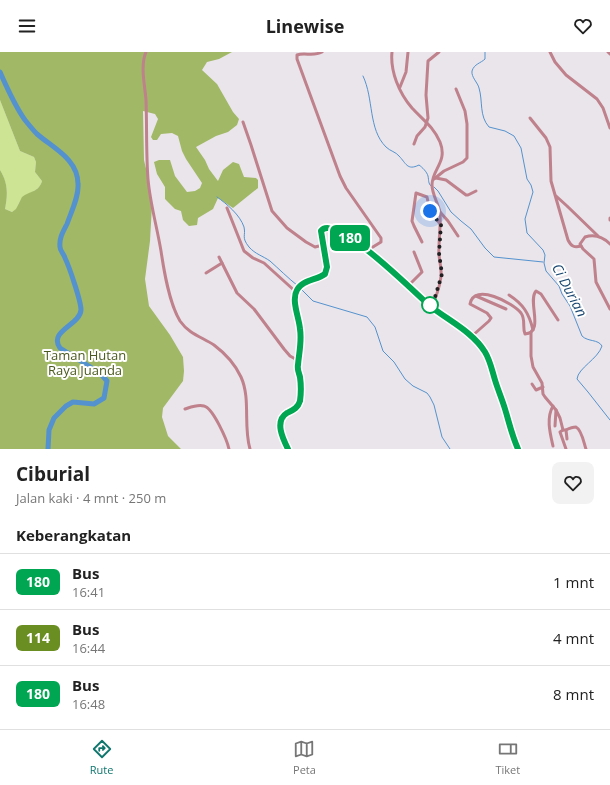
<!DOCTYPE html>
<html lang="id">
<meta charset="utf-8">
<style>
:root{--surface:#fff;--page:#f2f2f2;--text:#222;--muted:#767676;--line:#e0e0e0;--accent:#0f766e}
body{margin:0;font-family:"Open Sans",sans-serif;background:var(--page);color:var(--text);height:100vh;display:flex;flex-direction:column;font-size:15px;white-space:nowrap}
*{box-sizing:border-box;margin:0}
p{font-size:13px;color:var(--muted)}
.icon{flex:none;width:22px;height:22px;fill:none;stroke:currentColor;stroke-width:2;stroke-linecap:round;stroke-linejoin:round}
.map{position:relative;height:397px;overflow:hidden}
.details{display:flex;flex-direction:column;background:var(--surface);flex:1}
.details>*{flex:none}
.badge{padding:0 8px;border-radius:6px;font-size:14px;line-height:26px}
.you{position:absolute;width:20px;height:20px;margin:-10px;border:3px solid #fff;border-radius:50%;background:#1a73e8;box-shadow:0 0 0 6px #1a73e833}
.map>.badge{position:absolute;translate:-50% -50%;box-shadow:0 0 0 2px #fff}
h2{padding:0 16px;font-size:15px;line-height:36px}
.round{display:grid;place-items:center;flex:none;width:42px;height:42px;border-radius:8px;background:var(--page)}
.headline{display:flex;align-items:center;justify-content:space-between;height:68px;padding:0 16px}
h1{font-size:19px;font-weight:700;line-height:30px}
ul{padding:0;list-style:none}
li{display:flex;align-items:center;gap:12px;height:56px;padding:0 16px;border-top:1px solid var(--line)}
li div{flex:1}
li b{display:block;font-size:15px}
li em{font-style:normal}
li .badge{min-width:44px;font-weight:700;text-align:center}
header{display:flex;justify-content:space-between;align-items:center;height:52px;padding:0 16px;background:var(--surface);font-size:18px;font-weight:700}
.tabs{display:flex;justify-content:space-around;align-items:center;height:56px;border-top:1px solid var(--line);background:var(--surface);font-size:11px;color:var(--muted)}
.tabs a{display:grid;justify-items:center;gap:2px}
.tabs .selected{color:var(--accent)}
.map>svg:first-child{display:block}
.green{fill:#cce493}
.forest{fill:#a1b866}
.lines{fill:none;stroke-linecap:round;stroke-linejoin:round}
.stream{stroke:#5492cf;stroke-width:1}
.river{stroke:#5492cf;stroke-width:5}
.minor{stroke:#bf818c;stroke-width:3}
.line-casing{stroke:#fff;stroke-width:9}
.line{stroke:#00a651;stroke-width:6}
.walk{stroke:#211f21;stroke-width:4;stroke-dasharray:0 7.2}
.stop-dot{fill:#fff;stroke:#00a651;stroke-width:2}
.labels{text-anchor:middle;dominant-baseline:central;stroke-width:4;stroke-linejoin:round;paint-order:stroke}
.park-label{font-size:13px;fill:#4b5a1f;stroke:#fff}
.water-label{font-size:14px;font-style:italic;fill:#19466f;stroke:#fff}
</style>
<header><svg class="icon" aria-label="menu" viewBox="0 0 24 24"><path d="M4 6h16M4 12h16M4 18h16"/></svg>Linewise<svg class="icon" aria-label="heart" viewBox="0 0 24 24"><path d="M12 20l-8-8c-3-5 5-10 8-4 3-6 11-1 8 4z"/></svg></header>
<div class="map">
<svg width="610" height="397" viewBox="0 0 610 397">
<rect width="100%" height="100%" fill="#eae5ea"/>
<path class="green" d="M0,48L20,99L34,105L36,110L35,120L42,129C38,144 21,138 17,157L12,160L5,157C8,142 8,132 0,118Z"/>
<path class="forest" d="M0,0H232L219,7L207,10L202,18L217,32L233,60L239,67L237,73L228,80L216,84L196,95L205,108L209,117L218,129L223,118L233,110L239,112L244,125L256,126L258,128V136L233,156L218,146L213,157L198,166L197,173L189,174L183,168L181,159L175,157L165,147V135L157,122L154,110L159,108H170L175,124L187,140L195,139L200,136L202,131L186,107L182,99L178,84L172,81L161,82L157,88H153L151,85L158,67L155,62L143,59L144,108L149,130L152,153L150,189L145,227L149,254L170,283L183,305L184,319L183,329L163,356L162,365L168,384L181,397H0V118C8,131 8,142 5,157L12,160L16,157L22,145C30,139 39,140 42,129L35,120L36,110L34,105L20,99L0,48Z"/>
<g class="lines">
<g class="stream">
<path d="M485,0V7C481,11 474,12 472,19C471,25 478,31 479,36C483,49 479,64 489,75L505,79L514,84L521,96L527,127L531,133L533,140L525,167L527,181L543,198L545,203L544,211L546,219L559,234L562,242L570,254L582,284C588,290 598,287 602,294C598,307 578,316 577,327L588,340L610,368"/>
<path d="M363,24C374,47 368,77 386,95C390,99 396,100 399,104C406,111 407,119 419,113C422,115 427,120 428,124C429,129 428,131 431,134"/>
<polyline points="434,135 438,139 451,160 461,169 471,177 485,196 494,205 543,210"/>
<path d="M217,145C227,152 240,163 244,175C246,184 241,185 249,195C255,202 263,204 270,209C279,217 288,226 298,234"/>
<polyline points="300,236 313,249 367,265 375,275 383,299 394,310 405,327 413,334 427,341 430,345 434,353 442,385 450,397"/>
</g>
<path class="river" d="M0,20C7,36 15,54 25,68C29,73 33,78 37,82C53,96 78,107 78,132C79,145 71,160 67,172C63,180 59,186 60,195C60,199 64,202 65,206C69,214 81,249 81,258C80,273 48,279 60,296L100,321L107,329L104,346L94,352L73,350L66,354L54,366L49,378L48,397"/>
<g class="minor">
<path d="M146,0C140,14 145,34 146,48C147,75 146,101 148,127C150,151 157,175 161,199C164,219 169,251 180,269C189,282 202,285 214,293C226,302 235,312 241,325C251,347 243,374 250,397"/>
<path d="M322,0C313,5 305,0 297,3V7L340,124L346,136L381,186V190L368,198"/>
<path d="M392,0C390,19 399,41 412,56C423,68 433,74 440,90C448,110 432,117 432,133C432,142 438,151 440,160C441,172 439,183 439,196C438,204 441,212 441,220C442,231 436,244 432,255"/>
<polyline points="550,0 555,10 566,23 597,47 603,56 610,76"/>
<polyline points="608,0 610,2"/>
<polyline points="400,35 406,20 408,0"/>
<path d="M530,66L546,86L550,95L551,129L568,188C571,194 574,196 581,194"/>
<polyline points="243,70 251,93 272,159 287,176 306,190 315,195 323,193"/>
<polyline points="414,92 417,84 425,75 428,66 426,43 428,9 439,0"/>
<polyline points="436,126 446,128 466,143 468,143 476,139"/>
<polyline points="434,127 444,119 463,110 467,106 467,72 465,59 456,37"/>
<polyline points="556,144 567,154 598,184"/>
<polyline points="227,156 244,199 253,206 264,211 296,240"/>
<polyline points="440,160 448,169 458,184"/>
<polyline points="610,166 610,168"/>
<polyline points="422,190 414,174 412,169 416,141 427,145 430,159 441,173"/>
<path d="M610,192C603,185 594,182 585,185L580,192L583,197L594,207L596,230L610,257"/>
<polyline points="219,205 237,241 254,257 284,297 290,304 299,309"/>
<polyline points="206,221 222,211"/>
<polyline points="408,234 422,220 414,200"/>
<path d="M509,243C523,252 529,261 533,278"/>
<polyline points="476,244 506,257"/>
<polyline points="531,280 531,304 533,315 542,331 543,342 545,345 556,358 555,374"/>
<path d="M472,284L489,269L491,266L487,261L470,252C474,230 513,251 521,261C526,268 522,275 525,282C545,280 527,249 536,239L541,242L558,268"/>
<polyline points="532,332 536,338 543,335"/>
<path d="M185,357C191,355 198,352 204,354C213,356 227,388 229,397"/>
<polyline points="556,358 560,366 563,378 566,378 567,387"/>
<polyline points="563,378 560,380 566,397"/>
<path d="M566,378C568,377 573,375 576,375C582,378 584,392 586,397"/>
<path d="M553,394C550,381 546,366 553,354"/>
<path d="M288,397C283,387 274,369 287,361C293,358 298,356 300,349C302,342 301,332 300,325C299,321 297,317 298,313C299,301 302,289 300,277C299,265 291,248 297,238C302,228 317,228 325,222L327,215L321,179C334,159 416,242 429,253C447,268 472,279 485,300C490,308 492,318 495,328C498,337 502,345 504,354C509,368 512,383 518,397"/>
</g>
</g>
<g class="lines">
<g class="line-casing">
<path id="line" d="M288,397C283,387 274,369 287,361C293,358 298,356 300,349C301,342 301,332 300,325C299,321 297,317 298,313C299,301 302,289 300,277C299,265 291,248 297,238C302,228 317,228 325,222L327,215L321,179C334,159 416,242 429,253C447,268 472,279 485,300C490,308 492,318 495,328C498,338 502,347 505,357C509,370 512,384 518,397"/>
</g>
<use href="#line" class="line"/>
<polyline class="walk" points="430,253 432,255 442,222 439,201 441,173 430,159"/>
</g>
<circle class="stop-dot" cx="430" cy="253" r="8"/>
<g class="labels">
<g class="park-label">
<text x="85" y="303">Taman Hutan<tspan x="85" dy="15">Raya Juanda</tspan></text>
</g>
<g class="water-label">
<text transform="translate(570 238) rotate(62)">Ci Durian</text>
</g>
</g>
</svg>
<div class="you" style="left:430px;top:159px"></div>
<b class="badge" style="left:350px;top:186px;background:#00a651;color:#fff">180</b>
</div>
<section class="details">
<div class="headline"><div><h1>Ciburial</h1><p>Jalan kaki · 4 mnt · 250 m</p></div><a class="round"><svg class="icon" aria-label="heart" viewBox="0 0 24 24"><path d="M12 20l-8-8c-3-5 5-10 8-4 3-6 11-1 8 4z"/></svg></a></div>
<h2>Keberangkatan</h2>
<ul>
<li><span class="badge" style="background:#00a651;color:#fff">180</span><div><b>Bus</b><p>16:41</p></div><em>1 mnt</em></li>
<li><span class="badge" style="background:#6b8e23;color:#fff">114</span><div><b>Bus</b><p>16:44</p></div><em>4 mnt</em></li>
<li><span class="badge" style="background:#00a651;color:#fff">180</span><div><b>Bus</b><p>16:48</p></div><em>8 mnt</em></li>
</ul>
</section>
<nav class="tabs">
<a class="selected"><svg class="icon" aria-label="directions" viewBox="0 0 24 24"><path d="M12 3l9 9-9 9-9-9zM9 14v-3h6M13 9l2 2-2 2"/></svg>Rute</a>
<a><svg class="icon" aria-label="map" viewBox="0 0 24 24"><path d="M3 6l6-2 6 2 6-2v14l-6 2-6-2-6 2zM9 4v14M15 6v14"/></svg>Peta</a>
<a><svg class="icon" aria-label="tickets" viewBox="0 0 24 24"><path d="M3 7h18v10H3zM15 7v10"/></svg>Tiket</a>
</nav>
